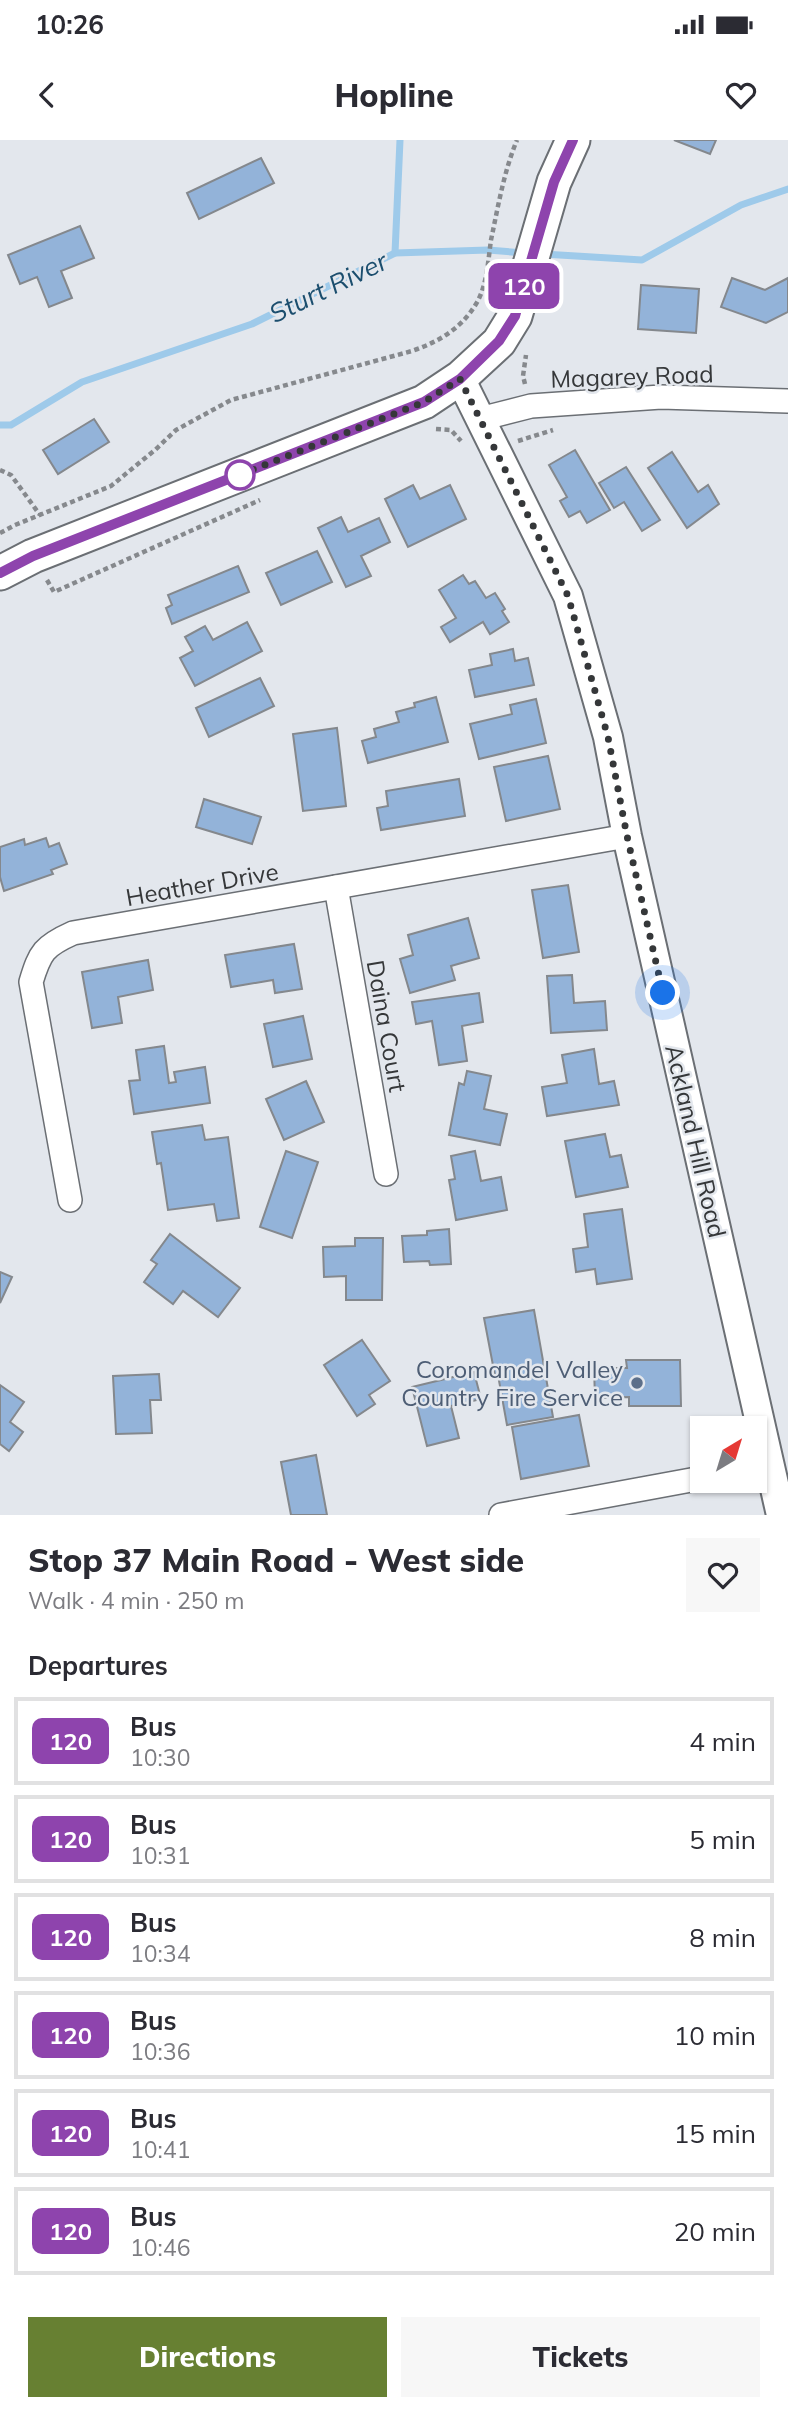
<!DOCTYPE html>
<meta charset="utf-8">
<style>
:root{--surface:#fff;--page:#f7f7f7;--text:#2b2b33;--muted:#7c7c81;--line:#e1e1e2;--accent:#678032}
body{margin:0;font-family:Mulish,sans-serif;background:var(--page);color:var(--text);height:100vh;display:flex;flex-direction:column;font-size:26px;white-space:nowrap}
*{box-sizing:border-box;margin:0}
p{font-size:23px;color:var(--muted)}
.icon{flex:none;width:38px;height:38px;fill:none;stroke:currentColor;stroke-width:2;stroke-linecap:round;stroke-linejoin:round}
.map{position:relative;height:1375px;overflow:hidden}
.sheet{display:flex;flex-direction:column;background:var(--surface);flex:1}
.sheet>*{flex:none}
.badge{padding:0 14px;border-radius:10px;font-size:24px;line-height:46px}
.needle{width:46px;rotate:38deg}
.tools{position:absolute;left:690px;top:1276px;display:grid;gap:14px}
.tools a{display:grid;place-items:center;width:77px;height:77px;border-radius:0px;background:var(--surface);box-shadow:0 2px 5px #0004;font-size:35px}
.you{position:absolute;width:35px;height:35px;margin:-18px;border:5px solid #fff;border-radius:50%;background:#1a73e8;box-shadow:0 0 0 10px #1a73e833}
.map>.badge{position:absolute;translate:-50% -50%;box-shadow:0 0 0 4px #fff}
h2{padding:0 28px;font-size:26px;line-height:63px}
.round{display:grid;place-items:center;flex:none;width:74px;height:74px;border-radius:0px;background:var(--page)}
.overview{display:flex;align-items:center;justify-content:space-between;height:119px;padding:0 28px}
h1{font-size:33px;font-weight:800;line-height:52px}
.action{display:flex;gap:14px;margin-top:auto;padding:14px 28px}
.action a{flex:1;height:80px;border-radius:0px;background:var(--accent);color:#fff;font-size:28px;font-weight:800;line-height:80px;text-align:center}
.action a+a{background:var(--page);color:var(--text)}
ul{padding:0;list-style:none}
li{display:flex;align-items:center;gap:21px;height:88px;margin:0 14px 10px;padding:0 14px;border:4px solid var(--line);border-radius:0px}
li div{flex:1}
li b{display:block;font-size:26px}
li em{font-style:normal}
li .badge{min-width:77px;font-weight:700;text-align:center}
.status{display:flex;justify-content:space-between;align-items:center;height:49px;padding:0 35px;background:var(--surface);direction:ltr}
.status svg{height:19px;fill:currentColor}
header{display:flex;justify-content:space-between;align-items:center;height:91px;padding:0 28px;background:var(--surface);font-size:32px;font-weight:800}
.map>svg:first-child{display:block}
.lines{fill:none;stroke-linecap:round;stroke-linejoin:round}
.stream{stroke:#9ecaea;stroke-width:7}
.building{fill:#93b3d9;stroke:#84888d;stroke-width:2}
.minor-casing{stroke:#6b6f74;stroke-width:26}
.tertiary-casing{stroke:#6b6f74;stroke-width:32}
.secondary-casing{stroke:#6b6f74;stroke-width:37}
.path{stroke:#86898d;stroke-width:4.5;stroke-dasharray:5 3.5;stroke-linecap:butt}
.minor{stroke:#fff;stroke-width:23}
.tertiary{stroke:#fff;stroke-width:28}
.secondary{stroke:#fff;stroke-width:33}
.line-casing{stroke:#fff;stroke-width:16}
.line{stroke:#8e44ad;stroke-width:10}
.walk{stroke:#353739;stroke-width:7;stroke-dasharray:0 12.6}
.stop-dot{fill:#fff;stroke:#8e44ad;stroke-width:3.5}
.service-dot{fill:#5c6f8a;stroke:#e3e7ed;stroke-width:2.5}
.labels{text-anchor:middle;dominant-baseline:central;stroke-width:5;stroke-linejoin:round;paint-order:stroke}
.street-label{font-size:24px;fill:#353739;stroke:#e3e7ed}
.service-label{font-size:24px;fill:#4e5e75;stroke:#e3e7ed;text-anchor:end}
.water-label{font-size:26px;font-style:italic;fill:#1b4e6e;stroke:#e3e7ed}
</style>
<div class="status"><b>10:26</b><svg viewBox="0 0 49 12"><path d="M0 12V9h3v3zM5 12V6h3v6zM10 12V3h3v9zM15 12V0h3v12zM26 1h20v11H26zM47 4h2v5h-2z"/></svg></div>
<header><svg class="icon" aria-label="back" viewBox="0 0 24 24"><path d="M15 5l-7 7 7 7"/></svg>Hopline<svg class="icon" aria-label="heart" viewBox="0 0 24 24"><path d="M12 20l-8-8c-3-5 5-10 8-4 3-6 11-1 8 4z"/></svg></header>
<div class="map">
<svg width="788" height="1375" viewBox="0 0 788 1375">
<rect width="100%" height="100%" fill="#e3e7ed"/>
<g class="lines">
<g class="stream">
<polyline points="395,113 400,0"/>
<polyline points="543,114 642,120 741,65 788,49"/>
<polyline points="0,285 11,285 82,242 252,184 395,113 488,110 524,113"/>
</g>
</g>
<g class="building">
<polygon points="674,0 716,0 710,14"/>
<polygon points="261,18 274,43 199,79 187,53"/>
<polygon points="80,86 94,118 61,131 72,158 49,167 37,137 20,144 8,115"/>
<polygon points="732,138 765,150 788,138 788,172 766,183 721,167"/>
<polygon points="641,145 699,149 696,193 638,189"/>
<polygon points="94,279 109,302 58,334 43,310"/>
<polygon points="575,310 610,370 587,383 580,371 569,377 560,361 567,357 549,325"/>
<polygon points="672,312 698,352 708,345 719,364 687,388 648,328"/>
<polygon points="626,327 660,380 642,391 624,362 614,368 599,343"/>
<polygon points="413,345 420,359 450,345 466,379 408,407 385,359"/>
<polygon points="341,377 348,392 379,378 390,402 361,416 371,436 346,447 318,388"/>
<polygon points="317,411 332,442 281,465 266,433"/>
<polygon points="238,426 249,452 172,484 166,468 172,465 168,455"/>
<polygon points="463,435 469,444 475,441 486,458 495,453 505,469 502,471 509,482 490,494 483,482 450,502 441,487 456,478 439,450"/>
<polygon points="247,482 262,511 195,546 180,518 193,511 185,497 205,486 213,500"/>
<polygon points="513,509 515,521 528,518 534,545 475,557 469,530 492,525 490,514"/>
<polygon points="260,538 274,566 209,597 196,568"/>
<polygon points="436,557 448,602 368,623 362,601 376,597 374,589 399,582 396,572 415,567 414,563"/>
<polygon points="536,559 546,603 479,619 470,584 512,574 510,565"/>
<polygon points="337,588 346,666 303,671 293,594"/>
<polygon points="548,616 560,669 506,681 494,627"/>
<polygon points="459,639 465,676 381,690 377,668 388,666 386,651"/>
<polygon points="204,659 261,677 252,704 196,687"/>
<polygon points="46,698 49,707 59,703 67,724 51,730 53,734 4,751 0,737 0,707 24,699 25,705"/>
<polygon points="568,745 579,812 543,818 532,750"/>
<polygon points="468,778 479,818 451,826 455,840 410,853 400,819 413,815 408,795"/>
<polygon points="294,804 302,849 275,853 273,840 231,847 225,815"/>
<polygon points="148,820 153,850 118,857 122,883 92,888 82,832"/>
<polygon points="572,835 574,863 605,861 607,890 551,893 547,836"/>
<polygon points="479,853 483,882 462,886 467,921 439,925 432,881 416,884 412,862"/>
<polygon points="303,876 312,919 273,927 264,884"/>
<polygon points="164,906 169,943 176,942 174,932 205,927 210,963 134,974 129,941 140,940 136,910"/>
<polygon points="594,909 599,944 614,941 619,965 547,976 542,947 567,943 562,915"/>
<polygon points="467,931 491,936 484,969 507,974 500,1005 449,995 459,943 464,945"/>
<polygon points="306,941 324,982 284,1000 266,959"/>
<polygon points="202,985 205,1000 228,997 239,1078 217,1081 214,1064 168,1070 161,1023 157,1024 152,992"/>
<polygon points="605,994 610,1017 621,1015 628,1047 576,1057 565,1001"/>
<polygon points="286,1011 318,1022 292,1098 260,1087"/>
<polygon points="475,1011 481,1041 501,1037 507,1070 456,1080 449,1040 455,1039 451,1016"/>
<polygon points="622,1069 632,1139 597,1144 595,1129 576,1132 573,1109 588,1107 584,1074"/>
<polygon points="449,1089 451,1124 430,1125 429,1121 404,1122 402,1096 427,1095 427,1091"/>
<polygon points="170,1094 240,1148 218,1177 183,1151 173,1164 144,1142 157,1124 151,1120"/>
<polygon points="355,1098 383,1098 382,1160 346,1160 346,1136 324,1137 323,1107 355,1106"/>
<polygon points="0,1132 12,1137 0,1163"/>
<polygon points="534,1170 553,1277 507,1285 498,1235 495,1236 484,1178"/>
<polygon points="362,1200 390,1241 369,1255 375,1264 357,1276 324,1225"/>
<polygon points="626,1220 680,1220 681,1266 629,1266 629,1257 595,1258 594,1228 627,1228"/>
<polygon points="474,1232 481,1259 451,1266 459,1298 427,1306 412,1247"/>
<polygon points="159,1234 161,1260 150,1260 152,1293 116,1294 113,1236"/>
<polygon points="0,1245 24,1262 10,1282 23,1292 9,1311 0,1304"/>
<polygon points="579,1275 589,1326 521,1339 512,1287"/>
<polygon points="316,1315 327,1375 291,1375 281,1322"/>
</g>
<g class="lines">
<g class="minor-casing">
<g id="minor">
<polyline points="480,279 531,266 661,257 788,261"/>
<polyline points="336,747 386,1034"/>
<path d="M70,1060L31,842C40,812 44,806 73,793L627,696"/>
<polyline points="501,1375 702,1338"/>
</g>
</g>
<g class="tertiary-casing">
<polyline id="tertiary" points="460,238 568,456 608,597 627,696 781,1375"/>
</g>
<g class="secondary-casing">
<polyline id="secondary" points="0,433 33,416 424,262 460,238 499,202 515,176 554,42 573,0"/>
</g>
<g class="path">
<polyline points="525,244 523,236 526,215"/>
<polyline points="436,289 451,290 461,301"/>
<polyline points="518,301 553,290"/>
<polyline points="0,330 11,335 40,375"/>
<path d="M0,393L15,385L111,346L155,310L176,290L231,260L412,211C438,202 461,189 476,164C487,146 488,121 491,100C498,67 504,31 517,0"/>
<polyline points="47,440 54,452 260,360"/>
</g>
<use href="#minor" class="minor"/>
<use href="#tertiary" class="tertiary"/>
<use href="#secondary" class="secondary"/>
</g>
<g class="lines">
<g class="line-casing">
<polyline id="line" points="0,433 33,416 424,262 460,239 499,201 515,176 554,42 573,0"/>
</g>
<use href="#line" class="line"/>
<polyline class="walk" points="240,335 229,339 424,262 460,239 568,456 608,597 627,696 663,853"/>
</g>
<circle class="stop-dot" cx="240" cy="335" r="14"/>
<circle class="service-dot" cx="637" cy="1243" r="7"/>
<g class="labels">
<g class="street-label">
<text transform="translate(632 236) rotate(-2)">Magarey Road</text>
<text transform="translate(202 744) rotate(-10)">Heather Drive</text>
<text transform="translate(387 886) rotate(80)">Daina Court</text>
<text transform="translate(696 1001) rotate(77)">Ackland Hill Road</text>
</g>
<g class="service-label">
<text x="623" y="1229">Coromandel Valley<tspan x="623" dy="28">Country Fire Service</tspan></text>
</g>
<g class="water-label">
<text transform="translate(328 147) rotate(-26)">Sturt River</text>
</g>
</g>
</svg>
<div class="tools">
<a><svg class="needle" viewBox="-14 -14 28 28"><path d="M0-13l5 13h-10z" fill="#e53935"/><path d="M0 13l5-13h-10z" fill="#7c7c81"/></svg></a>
</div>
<div class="you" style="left:663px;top:853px"></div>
<b class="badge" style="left:524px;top:146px;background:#8e44ad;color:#fff">120</b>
</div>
<section class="sheet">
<div class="overview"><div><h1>Stop 37 Main Road - West side</h1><p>Walk · 4 min · 250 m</p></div><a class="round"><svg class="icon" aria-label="heart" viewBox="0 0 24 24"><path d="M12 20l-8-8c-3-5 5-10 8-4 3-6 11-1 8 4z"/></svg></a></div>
<h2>Departures</h2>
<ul>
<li><span class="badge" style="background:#8e44ad;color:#fff">120</span><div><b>Bus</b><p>10:30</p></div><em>4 min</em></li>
<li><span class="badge" style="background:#8e44ad;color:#fff">120</span><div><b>Bus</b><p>10:31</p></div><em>5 min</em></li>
<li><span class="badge" style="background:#8e44ad;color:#fff">120</span><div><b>Bus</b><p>10:34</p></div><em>8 min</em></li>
<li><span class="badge" style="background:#8e44ad;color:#fff">120</span><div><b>Bus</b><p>10:36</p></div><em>10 min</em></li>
<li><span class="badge" style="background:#8e44ad;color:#fff">120</span><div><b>Bus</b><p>10:41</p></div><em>15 min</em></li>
<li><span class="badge" style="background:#8e44ad;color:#fff">120</span><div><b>Bus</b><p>10:46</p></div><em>20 min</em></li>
</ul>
<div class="action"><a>Directions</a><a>Tickets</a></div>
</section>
